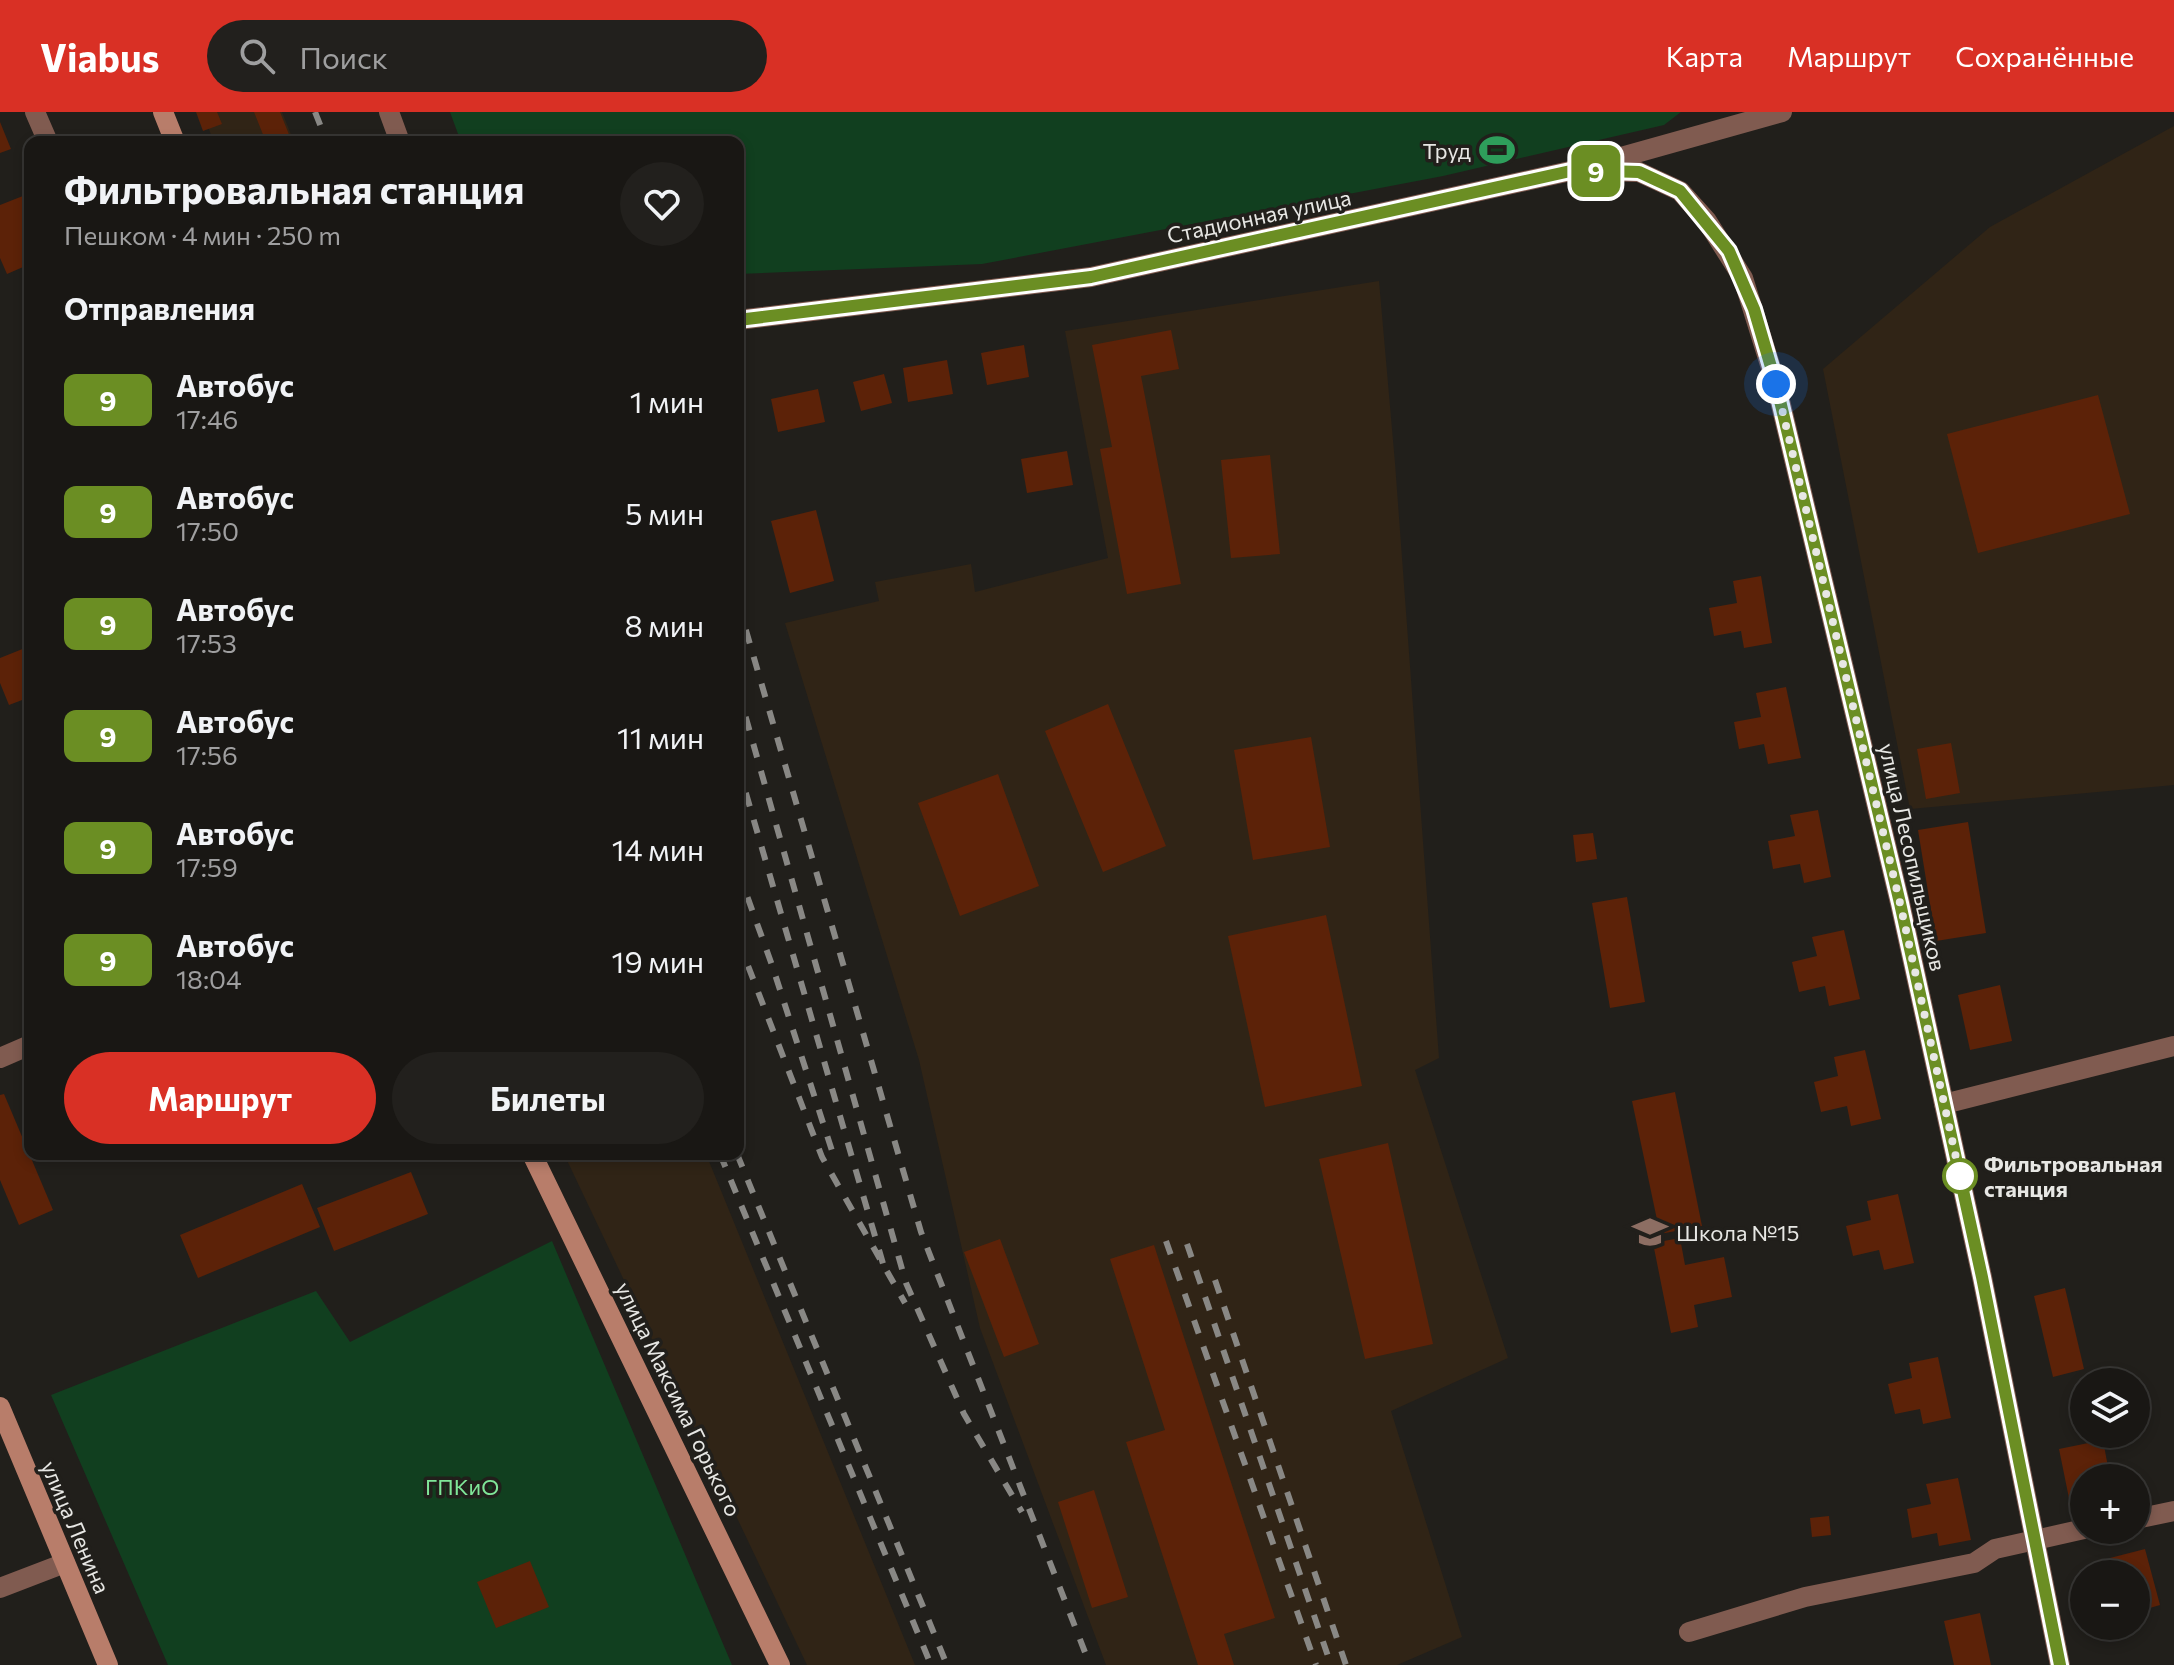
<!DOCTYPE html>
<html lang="ru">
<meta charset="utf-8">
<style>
:root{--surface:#191714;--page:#22201d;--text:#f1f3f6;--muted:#9f9fa0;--line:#373634;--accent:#d93025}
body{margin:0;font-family:Commissioner,sans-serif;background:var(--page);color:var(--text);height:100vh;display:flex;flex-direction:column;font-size:30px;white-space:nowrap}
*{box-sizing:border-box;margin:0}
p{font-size:26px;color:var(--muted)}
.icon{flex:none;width:44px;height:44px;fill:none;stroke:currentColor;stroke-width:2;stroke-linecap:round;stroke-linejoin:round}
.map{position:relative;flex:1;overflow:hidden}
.panel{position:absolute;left:24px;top:24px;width:720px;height:1024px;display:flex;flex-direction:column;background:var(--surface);border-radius:16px;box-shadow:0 4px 12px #0003,0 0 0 2px var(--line)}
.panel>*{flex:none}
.badge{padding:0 16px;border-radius:12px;font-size:28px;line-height:52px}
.tools{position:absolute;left:2070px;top:1256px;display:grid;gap:16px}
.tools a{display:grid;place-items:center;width:80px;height:80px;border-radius:50%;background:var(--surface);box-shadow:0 4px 12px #0003,0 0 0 2px var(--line);font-size:40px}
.you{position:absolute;width:40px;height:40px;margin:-20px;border:6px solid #fff;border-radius:50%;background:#1a73e8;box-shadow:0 0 0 12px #1a73e833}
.map>.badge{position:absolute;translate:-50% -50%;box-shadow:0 0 0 4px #fff}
h2{padding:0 40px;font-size:30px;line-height:72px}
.round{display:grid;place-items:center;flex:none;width:84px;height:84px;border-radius:42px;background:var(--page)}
.head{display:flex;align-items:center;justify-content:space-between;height:136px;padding:0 40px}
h1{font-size:38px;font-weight:700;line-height:60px}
.action{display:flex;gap:16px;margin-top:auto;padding:16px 40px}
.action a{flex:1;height:92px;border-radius:48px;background:var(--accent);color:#fff;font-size:32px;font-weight:700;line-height:92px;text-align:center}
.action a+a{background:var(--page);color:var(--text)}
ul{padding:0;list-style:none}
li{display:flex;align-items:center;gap:24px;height:112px;padding:0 40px}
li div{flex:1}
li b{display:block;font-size:30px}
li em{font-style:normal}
li .badge{min-width:88px;font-weight:700;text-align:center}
header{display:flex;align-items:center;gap:48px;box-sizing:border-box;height:112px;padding:0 40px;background:var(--accent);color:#fff}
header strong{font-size:38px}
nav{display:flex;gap:44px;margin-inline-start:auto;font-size:28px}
.search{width:560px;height:72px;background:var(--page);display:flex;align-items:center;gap:20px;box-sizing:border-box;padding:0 28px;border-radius:44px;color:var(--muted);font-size:30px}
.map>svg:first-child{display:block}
.industrial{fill:#302416}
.green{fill:#113f1f}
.building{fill:#5c2208}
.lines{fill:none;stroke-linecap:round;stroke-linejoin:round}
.street{stroke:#805b50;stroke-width:20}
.secondary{stroke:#b87d6a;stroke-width:20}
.rail{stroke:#898885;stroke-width:6;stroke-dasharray:14 14;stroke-linecap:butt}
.line-casing{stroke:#fff;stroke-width:18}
.line{stroke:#6b8e23;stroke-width:12}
.walk{stroke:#e7e7e4;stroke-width:8;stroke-dasharray:0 14.4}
.stop-dot{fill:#fff;stroke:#6b8e23;stroke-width:4}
.labels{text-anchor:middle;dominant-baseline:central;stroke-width:7;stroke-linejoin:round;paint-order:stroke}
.poi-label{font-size:22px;fill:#e7e7e4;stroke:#211f1b;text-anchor:end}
.street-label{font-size:22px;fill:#e7e7e4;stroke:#211f1b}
.stop-label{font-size:22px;font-weight:bold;fill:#e7e7e4;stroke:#211f1b;text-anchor:start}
.park-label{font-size:22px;fill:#7fe698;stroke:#211f1b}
</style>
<header>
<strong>Viabus</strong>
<div class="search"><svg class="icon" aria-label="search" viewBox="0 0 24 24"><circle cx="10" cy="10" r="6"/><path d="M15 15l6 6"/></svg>Поиск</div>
<nav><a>Карта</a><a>Маршрут</a><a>Сохранённые</a></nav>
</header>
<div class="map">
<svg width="2174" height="1553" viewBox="0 0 2174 1553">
<rect width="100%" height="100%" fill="#211f1b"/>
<g class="industrial">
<polygon points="202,0 282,0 294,30 214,30"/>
<polygon points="2174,14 2174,673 1910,697 1823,257 1990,115"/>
<polygon points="1379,169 1395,351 1439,946 1415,958 1508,1246 1391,1299 1462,1525 1397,1553 1106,1553 980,1216 919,948 785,511 879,489 875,470 971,452 975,480 1108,446 1065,219"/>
<polygon points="564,1042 706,1042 915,1553 807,1553"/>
</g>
<g class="green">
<polygon points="450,0 1681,0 1664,13 1443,64 982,152 738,162 738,30 461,30"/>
<polygon points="552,1129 732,1553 168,1553 51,1283 316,1179 350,1230"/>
</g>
<g class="building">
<polygon points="196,0 217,0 222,12 203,19"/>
<polygon points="254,0 280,0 292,30 266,30"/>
<polygon points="0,10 11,37 0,41"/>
<polygon points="28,82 30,152 7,162 0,146 0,93"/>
<polygon points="1171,218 1179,257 1141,264 1181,472 1127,482 1100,337 1112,335 1092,233"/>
<polygon points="1024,233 1029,265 987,273 981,241"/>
<polygon points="947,248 953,282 908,290 903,256"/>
<polygon points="884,262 892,291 861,299 853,270"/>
<polygon points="818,277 825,310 778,320 771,287"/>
<polygon points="2098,283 2130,402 1978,441 1947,322"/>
<polygon points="1067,339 1073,373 1027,381 1021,347"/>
<polygon points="1270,343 1280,442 1231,446 1221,348"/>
<polygon points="816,398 834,469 790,481 771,409"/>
<polygon points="1761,464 1772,531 1744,536 1741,519 1714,524 1709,496 1737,491 1733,469"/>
<polygon points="30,534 30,585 9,593 0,571 0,546"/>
<polygon points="1786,575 1801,646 1768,652 1764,632 1739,637 1734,610 1761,605 1756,581"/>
<polygon points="1108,592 1166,734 1103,760 1045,619"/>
<polygon points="1311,625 1330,735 1253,748 1234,638"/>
<polygon points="1951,631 1960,681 1926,687 1917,637"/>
<polygon points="998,662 1039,774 960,804 918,691"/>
<polygon points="1818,698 1831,765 1804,771 1800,752 1773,757 1768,729 1795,724 1790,703"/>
<polygon points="1968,710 1986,821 1936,829 1918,718"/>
<polygon points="1593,721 1597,747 1576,750 1573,723"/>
<polygon points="1627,785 1645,890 1610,896 1592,791"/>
<polygon points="1326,803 1362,974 1265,995 1228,824"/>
<polygon points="1844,818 1860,887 1829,894 1825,874 1799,880 1792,850 1817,844 1812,825"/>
<polygon points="2000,873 2012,929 1970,938 1958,883"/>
<polygon points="1865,938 1881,1007 1851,1014 1847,994 1821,1000 1814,970 1838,964 1834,945"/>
<polygon points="1675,980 1702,1114 1660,1122 1632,989"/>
<polygon points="4,982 53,1098 19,1113 0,1068 0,983"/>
<polygon points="1388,1031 1433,1232 1365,1247 1319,1047"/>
<polygon points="411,1060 428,1102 334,1139 317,1096"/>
<polygon points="302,1072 320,1115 198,1166 180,1123"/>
<polygon points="1898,1082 1914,1151 1884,1158 1879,1138 1853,1144 1846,1114 1871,1108 1867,1089"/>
<polygon points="1680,1126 1685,1153 1724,1145 1732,1185 1694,1193 1698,1215 1671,1221 1653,1131"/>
<polygon points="1000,1127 1039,1232 1004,1245 964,1140"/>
<polygon points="1154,1133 1275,1506 1224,1522 1234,1553 1198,1553 1126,1330 1165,1318 1110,1147"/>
<polygon points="2065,1176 2084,1257 2053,1265 2034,1184"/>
<polygon points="1938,1245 1951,1306 1923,1312 1920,1297 1895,1302 1888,1272 1912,1266 1909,1251"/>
<polygon points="2103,1328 2110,1366 2084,1366 2084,1393 2071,1396 2059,1337"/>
<polygon points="1958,1366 1971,1428 1939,1434 1937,1421 1912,1426 1907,1397 1931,1392 1926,1372"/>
<polygon points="1094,1378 1128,1485 1092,1496 1058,1390"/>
<polygon points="1829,1404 1831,1423 1812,1425 1810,1406"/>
<polygon points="2145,1437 2160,1493 2136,1500 2136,1462 2114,1462 2110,1446"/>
<polygon points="530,1449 549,1495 496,1516 477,1470"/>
<polygon points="1980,1501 1991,1553 1954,1553 1944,1509"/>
</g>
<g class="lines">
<g class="street">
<polyline points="35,0 48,30"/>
<polyline points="389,0 400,30"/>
<polyline points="1575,58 1639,60 1680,79 1707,109 1743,166 1776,272 1900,791 1982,1165 2060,1553"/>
<polyline points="738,208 1091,165 1575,58 1782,0"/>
<polyline points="0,946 30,933"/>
<polyline points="1944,992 2174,934"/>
<polyline points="2136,1407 2174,1399"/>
<polyline points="0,1476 65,1451"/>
<polyline points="1689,1520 1805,1485 1974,1451 1995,1437 2084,1417"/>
</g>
<g class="secondary">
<polyline points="163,0 175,30"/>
<polyline points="532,1042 780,1553"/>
<polyline points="0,1295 108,1553"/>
</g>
<g class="rail">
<polyline points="315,0 327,30"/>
<polyline points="738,491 921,1120 1090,1553"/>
<polyline points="738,578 906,1171 964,1302 1022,1400"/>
<polyline points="738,654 884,1155"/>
<polyline points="738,759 772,853 835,1048"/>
<polyline points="738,828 822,1045 905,1191"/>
<polyline points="720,1042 931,1553"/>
<polyline points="737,1042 947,1553"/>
<polyline points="1166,1129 1316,1553"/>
<polyline points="1187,1132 1331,1553"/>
<polyline points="1215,1168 1346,1553"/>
</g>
</g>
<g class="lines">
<g class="line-casing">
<polyline id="line" points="738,208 1091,165 1575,58 1639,60 1680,79 1729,139 1754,197 1776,272 1900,791 1982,1165 2060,1553"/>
</g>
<use href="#line" class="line"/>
<polyline class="walk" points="1776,272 1900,791 1960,1064"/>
</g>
<defs>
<g id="stadium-bare" transform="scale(2.76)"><path d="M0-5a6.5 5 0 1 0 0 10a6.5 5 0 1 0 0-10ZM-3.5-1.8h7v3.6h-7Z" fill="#2e9e5b" stroke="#211f1b" stroke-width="2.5" paint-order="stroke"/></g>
<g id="school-bare" transform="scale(2.76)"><path d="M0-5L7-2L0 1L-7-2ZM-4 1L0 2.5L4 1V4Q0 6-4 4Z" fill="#8d6e63" stroke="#211f1b" stroke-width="2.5" paint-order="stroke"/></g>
</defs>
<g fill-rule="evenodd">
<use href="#stadium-bare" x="1497" y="38"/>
<use href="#school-bare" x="1650" y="1120"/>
</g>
<circle class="stop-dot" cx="1960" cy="1064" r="16"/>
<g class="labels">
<g class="poi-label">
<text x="1471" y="38">Труд</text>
<text x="1676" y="1120" text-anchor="start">Школа №15</text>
</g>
<g class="street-label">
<text transform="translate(1259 104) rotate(-12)">Стадионная улица</text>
<text transform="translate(1913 745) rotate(77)">улица Лесопильщиков</text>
<text transform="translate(679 1287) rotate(64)">улица Максима Горького</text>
<text transform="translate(76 1415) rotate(67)">улица Ленина</text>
</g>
<g class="stop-label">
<text x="1984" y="1051">Фильтровальная<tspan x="1984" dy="25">станция</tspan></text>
</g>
<g class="park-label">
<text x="462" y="1374">ГПКиО</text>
</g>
</g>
</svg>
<div class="tools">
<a><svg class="icon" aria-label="layers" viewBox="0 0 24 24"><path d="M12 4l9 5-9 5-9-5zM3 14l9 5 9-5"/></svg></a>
<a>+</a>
<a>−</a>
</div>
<div class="you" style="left:1776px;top:272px"></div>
<b class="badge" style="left:1596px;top:59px;background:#6b8e23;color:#fff">9</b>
<section class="panel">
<div class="head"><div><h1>Фильтровальная станция</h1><p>Пешком · 4 мин · 250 m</p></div><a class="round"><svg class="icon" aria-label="heart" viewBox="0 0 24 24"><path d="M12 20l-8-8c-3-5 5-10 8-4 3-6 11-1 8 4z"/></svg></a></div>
<h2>Отправления</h2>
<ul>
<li><span class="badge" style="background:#6b8e23;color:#fff">9</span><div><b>Автобус</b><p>17:46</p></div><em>1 мин</em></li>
<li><span class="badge" style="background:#6b8e23;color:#fff">9</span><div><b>Автобус</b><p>17:50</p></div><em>5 мин</em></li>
<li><span class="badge" style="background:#6b8e23;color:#fff">9</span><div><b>Автобус</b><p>17:53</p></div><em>8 мин</em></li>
<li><span class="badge" style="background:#6b8e23;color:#fff">9</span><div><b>Автобус</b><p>17:56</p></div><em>11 мин</em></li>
<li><span class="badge" style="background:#6b8e23;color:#fff">9</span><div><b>Автобус</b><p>17:59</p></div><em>14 мин</em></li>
<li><span class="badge" style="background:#6b8e23;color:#fff">9</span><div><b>Автобус</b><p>18:04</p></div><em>19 мин</em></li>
</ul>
<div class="action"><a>Маршрут</a><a>Билеты</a></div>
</section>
</div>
